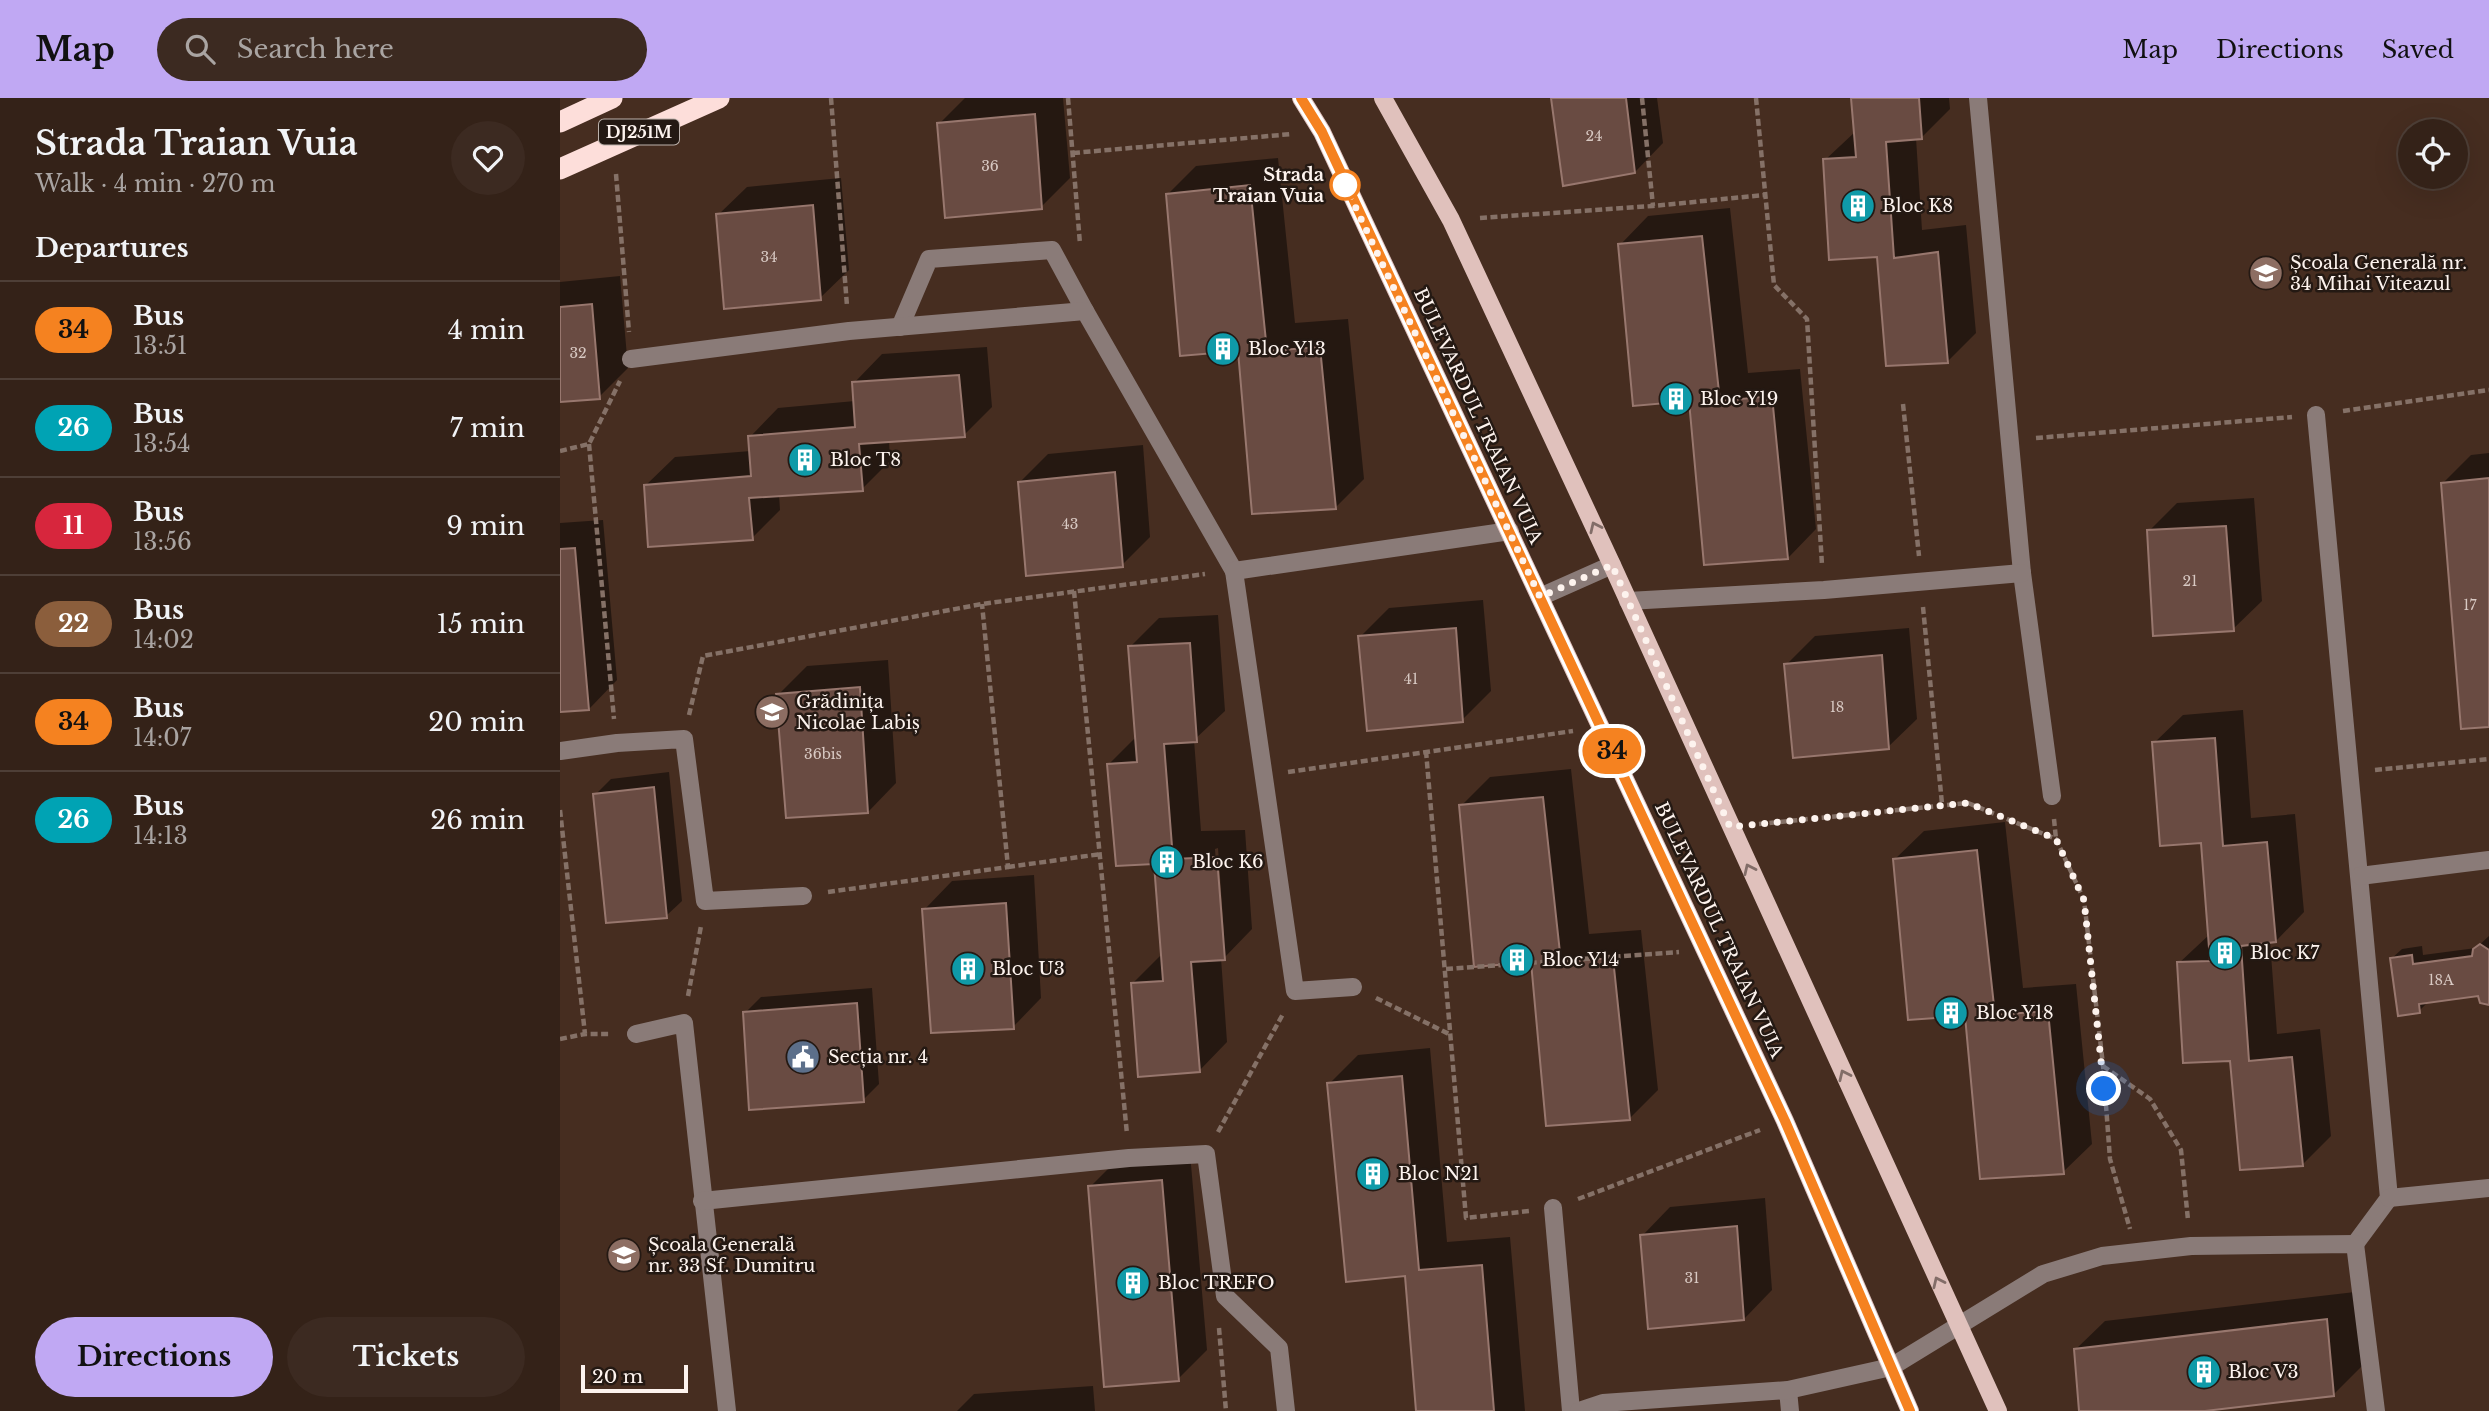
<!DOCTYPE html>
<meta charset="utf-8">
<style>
:root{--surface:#342218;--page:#3c2a21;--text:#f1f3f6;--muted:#a9a4a2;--line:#4e3f37;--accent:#c0a8f3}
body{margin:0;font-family:"Libre Baskerville",serif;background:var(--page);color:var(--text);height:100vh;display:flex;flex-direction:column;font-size:26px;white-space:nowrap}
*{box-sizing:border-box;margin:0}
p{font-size:23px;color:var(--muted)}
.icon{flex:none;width:38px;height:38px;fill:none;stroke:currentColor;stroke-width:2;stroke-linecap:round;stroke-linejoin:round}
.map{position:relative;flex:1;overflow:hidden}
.drawer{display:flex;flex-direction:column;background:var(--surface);width:560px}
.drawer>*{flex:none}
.badge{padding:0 14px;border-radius:23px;font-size:24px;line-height:46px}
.controls{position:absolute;left:1838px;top:21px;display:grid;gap:14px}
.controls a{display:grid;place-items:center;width:70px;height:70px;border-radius:50%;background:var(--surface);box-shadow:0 7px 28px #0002,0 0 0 2px var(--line);font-size:35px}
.scale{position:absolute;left:21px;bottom:18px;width:107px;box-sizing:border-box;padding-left:7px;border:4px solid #fdf3ee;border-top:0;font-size:19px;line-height:24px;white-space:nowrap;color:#fdf3ee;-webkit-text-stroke:5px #241913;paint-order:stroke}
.you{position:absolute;width:35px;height:35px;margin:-18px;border:5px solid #fff;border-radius:50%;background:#1a73e8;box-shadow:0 0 0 10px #1a73e833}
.map>.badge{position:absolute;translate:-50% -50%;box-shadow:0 0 0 4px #fff}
h2{padding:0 35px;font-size:26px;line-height:63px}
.round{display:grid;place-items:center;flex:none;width:74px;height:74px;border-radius:37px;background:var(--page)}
.head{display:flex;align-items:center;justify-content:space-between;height:119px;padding:0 35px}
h1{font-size:33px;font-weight:700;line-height:52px}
.button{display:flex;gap:14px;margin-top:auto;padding:14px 35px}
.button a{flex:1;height:80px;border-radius:42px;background:var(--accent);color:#111;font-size:28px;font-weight:700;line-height:80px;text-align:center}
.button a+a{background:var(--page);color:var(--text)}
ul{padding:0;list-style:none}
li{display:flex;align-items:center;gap:21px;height:98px;padding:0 35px;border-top:2px solid var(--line)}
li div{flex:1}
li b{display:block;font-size:26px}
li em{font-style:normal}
li .badge{min-width:77px;font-weight:700;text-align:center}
header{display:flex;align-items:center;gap:42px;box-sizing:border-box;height:98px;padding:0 35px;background:var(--accent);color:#111}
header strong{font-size:33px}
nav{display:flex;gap:38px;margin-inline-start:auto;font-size:24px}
.search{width:490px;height:63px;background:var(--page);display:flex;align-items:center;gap:18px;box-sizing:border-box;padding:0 24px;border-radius:38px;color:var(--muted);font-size:26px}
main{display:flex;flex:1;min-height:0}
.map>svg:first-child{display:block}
.shadow{fill:#0007;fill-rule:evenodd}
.building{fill:#694b42;stroke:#98776e;stroke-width:2}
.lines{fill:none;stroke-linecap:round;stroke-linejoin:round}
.path{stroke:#857167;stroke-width:4.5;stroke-dasharray:7 3.5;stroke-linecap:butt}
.minor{stroke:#8a7b78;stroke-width:18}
.major{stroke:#e0c1bc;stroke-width:18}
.highway{stroke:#fddeda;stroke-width:21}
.oneway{stroke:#826d68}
.line-casing{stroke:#fff;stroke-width:16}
.line{stroke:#f58220;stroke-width:10}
.walk{stroke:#fdf3ee;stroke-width:7;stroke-dasharray:0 12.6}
.stop-dot{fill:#fff;stroke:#f58220;stroke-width:3.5}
.labels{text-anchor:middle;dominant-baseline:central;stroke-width:5;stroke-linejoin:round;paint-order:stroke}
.number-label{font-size:14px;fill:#d8c9c3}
.shield{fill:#241913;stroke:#bcb2ac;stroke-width:2}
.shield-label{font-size:16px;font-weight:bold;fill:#fdf3ee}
.stop-label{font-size:18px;font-weight:bold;fill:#fdf3ee;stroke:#241913;text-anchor:end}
.poi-label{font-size:18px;fill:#fdf3ee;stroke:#241913;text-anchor:start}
.street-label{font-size:18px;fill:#fdf3ee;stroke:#241913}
</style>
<header>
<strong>Map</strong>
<div class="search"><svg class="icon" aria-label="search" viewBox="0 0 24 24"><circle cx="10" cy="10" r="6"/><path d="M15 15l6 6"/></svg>Search here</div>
<nav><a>Map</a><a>Directions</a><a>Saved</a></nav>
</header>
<main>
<section class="drawer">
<div class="head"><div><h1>Strada Traian Vuia</h1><p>Walk · 4 min · 270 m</p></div><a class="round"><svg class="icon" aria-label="heart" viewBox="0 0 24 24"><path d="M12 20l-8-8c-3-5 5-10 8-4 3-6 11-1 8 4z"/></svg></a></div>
<h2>Departures</h2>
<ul>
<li><span class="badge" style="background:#f58220;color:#111">34</span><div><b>Bus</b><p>13:51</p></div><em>4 min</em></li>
<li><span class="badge" style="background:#00a3b4;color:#fff">26</span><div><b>Bus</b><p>13:54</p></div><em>7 min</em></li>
<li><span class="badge" style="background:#d7263d;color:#fff">11</span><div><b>Bus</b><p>13:56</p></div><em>9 min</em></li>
<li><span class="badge" style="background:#8b5e3c;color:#fff">22</span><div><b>Bus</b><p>14:02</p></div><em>15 min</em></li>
<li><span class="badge" style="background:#f58220;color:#111">34</span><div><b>Bus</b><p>14:07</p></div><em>20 min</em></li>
<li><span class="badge" style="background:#00a3b4;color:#fff">26</span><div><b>Bus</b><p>14:13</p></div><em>26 min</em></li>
</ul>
<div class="button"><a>Directions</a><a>Tickets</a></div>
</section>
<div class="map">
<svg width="1929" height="1313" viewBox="0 0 1929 1313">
<rect width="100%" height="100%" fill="#462d20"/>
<g class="shadow">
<polygon points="405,0 503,0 510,80 481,109 379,26"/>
<polygon points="993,0 1097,0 1103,45 1075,74"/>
<polygon points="1293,0 1389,0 1390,11 1362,39 1356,40 1362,132 1406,127 1416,235 1388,263 1318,158 1265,62 1296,33"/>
<polygon points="718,60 735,225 788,221 804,381 775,410 679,251 607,97 636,68"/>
<polygon points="281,80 289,172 260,200 158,117 187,89"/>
<polygon points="1170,110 1188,275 1240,271 1256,431 1228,460 1131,301 1060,147 1088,118"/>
<polygon points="60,178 68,270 39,299 0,303 0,184"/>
<polygon points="427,249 432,309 404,337 329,342 330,363 302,391 219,396 220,412 192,440 86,387 115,359 191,353 190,339 218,310 295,303 294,285 322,256"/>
<polygon points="583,347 590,439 562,467 460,384 488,356"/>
<polygon points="1929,355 1929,627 1882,386 1911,357"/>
<polygon points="1694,400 1702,503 1673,531 1589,433 1617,405"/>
<polygon points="43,422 57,582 29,611 0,613 0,425"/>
<polygon points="923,502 931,593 902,622 800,539 829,510"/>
<path d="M658,517L665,613L634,642L641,733L685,732L692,831L664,860H661L667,944L639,973L573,885L601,857L596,764L548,667L577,638L570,549L599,520ZM658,750L664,836H661L655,751Z"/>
<polygon points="1349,530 1357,621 1328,649 1226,567 1255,538"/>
<polygon points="328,562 336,685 308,714 218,597 247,568"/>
<polygon points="1683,612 1691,720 1735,716 1744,814 1716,843 1710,843 1717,936 1760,931 1771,1038 1742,1067 1672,961 1619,865 1650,836 1643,743 1594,645 1623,617"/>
<polygon points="1011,671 1029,836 1081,832 1098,992 1069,1021 973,862 901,708 930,679"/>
<polygon points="109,674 122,803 106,818 35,697 51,681"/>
<polygon points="1445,724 1463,890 1516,886 1532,1046 1503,1074 1407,916 1335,761 1364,733"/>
<polygon points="474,777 481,900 453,929 364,812 392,783"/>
<polygon points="1929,838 1929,905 1919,896 1869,903 1859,913 1831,861 1842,851 1862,848 1863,857 1916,850"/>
<polygon points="312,890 319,986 303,1002 185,915 201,899"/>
<polygon points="870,950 887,1144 950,1139 965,1313 858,1313 847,1176 769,986 798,957"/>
<polygon points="630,1055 647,1252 618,1281 530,1089 559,1060"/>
<polygon points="1205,1100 1212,1192 1184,1221 1082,1138 1110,1109"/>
<polygon points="1795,1194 1802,1268 1774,1296 1630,1313 1521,1313 1516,1251 1545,1223"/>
<polygon points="533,1288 535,1313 397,1313 414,1296"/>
</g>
<g class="building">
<polygon points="991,0 1066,0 1075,75 1003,88"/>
<polygon points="1291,0 1359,0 1362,41 1326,44 1334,160 1378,154 1388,265 1326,268 1317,159 1269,162 1263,61 1296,59"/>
<polygon points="475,16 482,111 385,120 377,25"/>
<polygon points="690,87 707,253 760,249 776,411 692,416 678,253 620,258 606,96"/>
<polygon points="253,107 261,202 164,211 156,116"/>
<polygon points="1142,138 1160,303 1212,298 1228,461 1144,467 1129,303 1073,308 1058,146"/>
<polygon points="32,206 40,301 0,304 0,209"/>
<polygon points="399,277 405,339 299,346 303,393 189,400 193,442 88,449 84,387 191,378 188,338 295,329 292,284"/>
<polygon points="555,374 563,469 466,478 458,384"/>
<polygon points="1929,380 1929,629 1901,631 1881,385"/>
<polygon points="1666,428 1674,533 1593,538 1587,432"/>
<polygon points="15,450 29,612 0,614 0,451"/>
<polygon points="896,530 903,624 807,633 798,538"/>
<polygon points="630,545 637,644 604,646 613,761 657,759 665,862 631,864 640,974 578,979 571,885 603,883 594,766 556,768 547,666 577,664 568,548"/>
<polygon points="1322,557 1329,651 1233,660 1224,566"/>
<polygon points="300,589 308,715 226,720 216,596"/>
<polygon points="1655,640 1663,748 1707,744 1716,844 1681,848 1689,963 1732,959 1743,1068 1680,1072 1670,963 1623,965 1617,864 1650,863 1641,745 1600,748 1592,644"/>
<polygon points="94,689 107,820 46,825 33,696"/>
<polygon points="983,699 1001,864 1053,860 1070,1022 986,1028 971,864 914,869 899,707"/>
<polygon points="1417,752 1435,917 1488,913 1504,1076 1420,1081 1405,918 1348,922 1333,761"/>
<polygon points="446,805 454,931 371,935 362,811"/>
<polygon points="1920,846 1929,852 1929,907 1920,905 1918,898 1859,906 1860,915 1838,918 1830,860 1852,857 1853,866 1912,858 1913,851"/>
<polygon points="297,905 304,1004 189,1012 183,914"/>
<polygon points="842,978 859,1172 922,1167 934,1313 856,1313 845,1178 786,1184 767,985"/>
<polygon points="602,1082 619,1283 544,1289 528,1088"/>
<polygon points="1177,1128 1184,1222 1088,1231 1080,1137"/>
<polygon points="1767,1221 1774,1298 1645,1313 1519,1313 1514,1251"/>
</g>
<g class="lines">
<g class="path">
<polyline points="271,0 287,208"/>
<polyline points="508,0 520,146"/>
<polyline points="1082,0 1093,108"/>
<polyline points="1196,0 1214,187 1247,221 1262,467"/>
<polyline points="513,55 732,36"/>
<polyline points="56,76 69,234"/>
<polyline points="920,120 1093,108 1204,97"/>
<polyline points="1343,306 1359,458"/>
<polyline points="1783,313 1929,292"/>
<polyline points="1476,340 1732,319"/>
<polyline points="29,346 54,621"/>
<polyline points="0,353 29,346 60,283"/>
<polyline points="514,493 567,1036"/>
<polyline points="1363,509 1382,706"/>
<polyline points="129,617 143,558 422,506 645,476"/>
<polyline points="866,653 906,1120 969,1113"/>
<polyline points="1815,672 1929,661"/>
<polyline points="728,674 1013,633"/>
<polyline points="0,712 25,936 50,936"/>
<polyline points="1494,721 1496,741"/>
<polyline points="1199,726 1408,705 1496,741 1524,802 1543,967 1550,1061 1570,1131"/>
<polyline points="448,769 541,756"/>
<polyline points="268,794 448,769 422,506"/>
<polyline points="886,871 1119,854"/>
<polyline points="128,898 141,828"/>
<polyline points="816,900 891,937"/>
<polyline points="0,941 25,936"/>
<polyline points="1543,968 1590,1001 1621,1052 1628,1122"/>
<polyline points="658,1034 723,916"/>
<polyline points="1018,1101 1200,1032"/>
<polyline points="659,1230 666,1313"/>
</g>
<g class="minor">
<polyline points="1418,0 1462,475 1492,698"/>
<polyline points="340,229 369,161 492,152 525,213"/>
<polyline points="71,261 289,233 525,213 674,473"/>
<polyline points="1756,317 1829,1100 1795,1146"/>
<polyline points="980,499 1052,467"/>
<polyline points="1068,503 1264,492 1462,475"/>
<polyline points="0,653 57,645 124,641 145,803 243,798"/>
<polyline points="1800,778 1929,762"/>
<polyline points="793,889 735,893 674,473 950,433"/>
<polyline points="76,936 124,925 167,1313"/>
<polyline points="1829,1100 1929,1090"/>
<polyline points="142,1103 569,1060 646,1056 665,1198 719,1250 726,1313"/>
<polyline points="993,1110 1011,1313"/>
<polyline points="1228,1292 1230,1313"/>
<polyline points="1019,1313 1043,1305 1228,1292 1331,1269 1483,1176 1542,1158 1631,1148 1795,1146 1816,1313"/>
</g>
<g class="major">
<polyline points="741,0 762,34 1225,1023 1350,1313"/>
<polyline points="823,0 891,122 1052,467 1438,1313"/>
</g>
<g class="highway">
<polyline points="0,24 52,0"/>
<polyline points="0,71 159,0"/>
</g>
</g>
<defs><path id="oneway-chevron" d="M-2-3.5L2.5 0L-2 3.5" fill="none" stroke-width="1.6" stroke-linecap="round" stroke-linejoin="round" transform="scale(1.75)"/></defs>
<g class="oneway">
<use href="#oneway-chevron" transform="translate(1035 429) rotate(-115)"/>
<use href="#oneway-chevron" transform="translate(1189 771) rotate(-115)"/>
<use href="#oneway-chevron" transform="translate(1284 977) rotate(-115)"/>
<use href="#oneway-chevron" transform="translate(1378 1184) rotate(-115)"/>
</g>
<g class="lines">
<g class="line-casing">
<polyline id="line" points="741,0 762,34 1225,1023 1350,1313"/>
</g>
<use href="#line" class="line"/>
<polyline class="walk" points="785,87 980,499 1052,467 1170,729 1408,705 1496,741 1524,802 1544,991"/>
</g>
<defs>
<g id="building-disc" transform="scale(1.75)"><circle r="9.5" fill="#0f9aa8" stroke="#241913"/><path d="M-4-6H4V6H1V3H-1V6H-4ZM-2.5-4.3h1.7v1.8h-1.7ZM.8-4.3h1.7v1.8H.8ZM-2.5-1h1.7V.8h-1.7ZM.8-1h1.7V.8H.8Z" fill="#fff"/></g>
<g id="school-disc" transform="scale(1.75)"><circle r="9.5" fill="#8d6e63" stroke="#241913"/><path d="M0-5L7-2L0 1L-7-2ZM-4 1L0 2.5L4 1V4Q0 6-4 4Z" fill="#fff"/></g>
<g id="civic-disc" transform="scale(1.75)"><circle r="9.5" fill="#5c6f8a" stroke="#241913"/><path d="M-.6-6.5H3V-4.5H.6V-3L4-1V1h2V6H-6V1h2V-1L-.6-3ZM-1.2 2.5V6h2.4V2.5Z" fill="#fff"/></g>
</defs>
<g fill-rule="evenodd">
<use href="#building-disc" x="1298" y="108"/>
<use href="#school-disc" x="1706" y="175"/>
<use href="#building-disc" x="663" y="251"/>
<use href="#building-disc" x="1116" y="301"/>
<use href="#building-disc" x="245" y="362"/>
<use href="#school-disc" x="212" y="614"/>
<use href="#building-disc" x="607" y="764"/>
<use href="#building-disc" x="1665" y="855"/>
<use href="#building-disc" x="957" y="862"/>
<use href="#building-disc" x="408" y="871"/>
<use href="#building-disc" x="1391" y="915"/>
<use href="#civic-disc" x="243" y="959"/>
<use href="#building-disc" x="813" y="1076"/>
<use href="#school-disc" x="64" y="1157"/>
<use href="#building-disc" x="573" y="1185"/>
<use href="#building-disc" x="1644" y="1274"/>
</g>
<circle class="stop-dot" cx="785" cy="87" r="14"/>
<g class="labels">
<g class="number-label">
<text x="1034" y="38">24</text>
<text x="430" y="68">36</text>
<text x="209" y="159">34</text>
<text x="18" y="255">32</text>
<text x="510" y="426">43</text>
<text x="1630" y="483">21</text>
<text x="1910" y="507">17</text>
<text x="851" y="581">41</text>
<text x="1277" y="609">18</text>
<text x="263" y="656">36bis</text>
<text x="1881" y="882">18A</text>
<text x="1132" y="1180">31</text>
</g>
<rect class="shield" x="39" y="21.5" width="80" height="25" rx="5"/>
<g class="shield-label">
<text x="79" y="34">DJ251M</text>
</g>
<g class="stop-label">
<text x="764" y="77">Strada<tspan x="764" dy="21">Traian Vuia</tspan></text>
</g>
<g class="poi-label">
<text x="1322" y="108">Bloc K8</text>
<text x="1730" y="165">Școala Generală nr.<tspan x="1730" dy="21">34 Mihai Viteazul</tspan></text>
<text x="688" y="251">Bloc Y13</text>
<text x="1140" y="301">Bloc Y19</text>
<text x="270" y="362">Bloc T8</text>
<text x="236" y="604">Grădinița<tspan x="236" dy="21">Nicolae Labiș</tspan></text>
<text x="632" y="764">Bloc K6</text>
<text x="1690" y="855">Bloc K7</text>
<text x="982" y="862">Bloc Y14</text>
<text x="432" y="871">Bloc U3</text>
<text x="1416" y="915">Bloc Y18</text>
<text x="268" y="959">Secția nr. 4</text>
<text x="838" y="1076">Bloc N21</text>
<text x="88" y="1147">Școala Generală<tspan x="88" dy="21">nr. 33 Sf. Dumitru</tspan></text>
<text x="598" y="1185">Bloc TREFO</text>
<text x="1668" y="1274">Bloc V3</text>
</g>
<g class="street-label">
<text transform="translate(918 318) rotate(65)">BULEVARDUL TRAIAN VUIA</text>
<text transform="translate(1159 832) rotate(65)">BULEVARDUL TRAIAN VUIA</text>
</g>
</g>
</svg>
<div class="controls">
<a><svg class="icon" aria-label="locate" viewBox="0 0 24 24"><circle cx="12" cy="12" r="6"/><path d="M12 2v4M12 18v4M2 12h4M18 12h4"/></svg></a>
</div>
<div class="scale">20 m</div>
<div class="you" style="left:1544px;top:991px"></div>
<b class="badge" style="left:1052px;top:653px;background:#f58220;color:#111">34</b>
</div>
</main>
